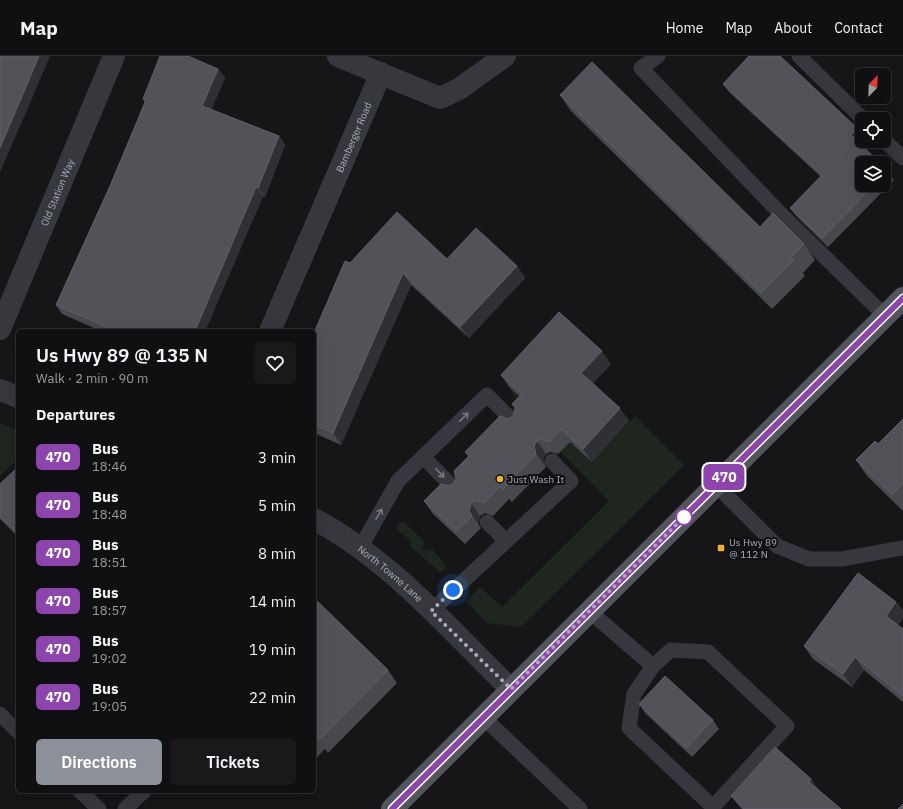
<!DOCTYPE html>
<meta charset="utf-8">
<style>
:root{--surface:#101012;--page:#19191b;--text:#f1f3f6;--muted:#9c9d9f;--line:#303032;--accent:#8c9099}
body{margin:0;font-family:"IBM Plex Sans",sans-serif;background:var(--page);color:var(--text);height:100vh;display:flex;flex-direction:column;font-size:15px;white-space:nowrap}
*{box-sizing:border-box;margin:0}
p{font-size:13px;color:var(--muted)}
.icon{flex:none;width:22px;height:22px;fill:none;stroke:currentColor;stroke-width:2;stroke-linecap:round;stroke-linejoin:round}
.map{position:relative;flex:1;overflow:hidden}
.details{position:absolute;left:16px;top:273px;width:300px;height:464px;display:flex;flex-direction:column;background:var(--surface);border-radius:6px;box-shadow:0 4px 16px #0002,0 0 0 1px var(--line)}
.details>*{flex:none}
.badge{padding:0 8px;border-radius:6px;font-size:14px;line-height:26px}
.needle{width:26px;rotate:23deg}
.controls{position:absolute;left:855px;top:12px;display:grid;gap:8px}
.controls a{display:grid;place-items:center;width:36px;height:36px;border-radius:6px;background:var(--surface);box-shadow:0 4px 16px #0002,0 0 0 1px var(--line);font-size:20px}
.you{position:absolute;width:20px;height:20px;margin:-10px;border:3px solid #fff;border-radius:50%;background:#1a73e8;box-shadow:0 0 0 6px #1a73e833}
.map>.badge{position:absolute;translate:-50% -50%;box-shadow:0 0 0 2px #fff}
h2{padding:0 20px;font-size:15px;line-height:36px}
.round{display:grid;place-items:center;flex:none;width:42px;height:42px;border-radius:6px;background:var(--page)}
.summary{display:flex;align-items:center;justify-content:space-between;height:68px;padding:0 20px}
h1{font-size:19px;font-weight:600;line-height:30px}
.primary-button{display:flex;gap:8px;margin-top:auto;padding:8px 20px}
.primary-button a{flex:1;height:46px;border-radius:6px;background:var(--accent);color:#fff;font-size:16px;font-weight:600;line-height:46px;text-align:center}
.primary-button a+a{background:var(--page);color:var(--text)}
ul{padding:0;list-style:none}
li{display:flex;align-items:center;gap:12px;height:48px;padding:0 20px}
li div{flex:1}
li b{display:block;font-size:15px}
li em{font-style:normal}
li .badge{min-width:44px;font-weight:700;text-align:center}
header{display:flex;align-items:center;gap:24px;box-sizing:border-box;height:56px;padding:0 20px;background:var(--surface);border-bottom:1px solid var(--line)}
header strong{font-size:19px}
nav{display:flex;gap:22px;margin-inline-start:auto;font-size:14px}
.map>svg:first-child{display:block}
.green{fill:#1e261f}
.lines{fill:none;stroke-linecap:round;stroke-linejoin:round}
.service{stroke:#37383d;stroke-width:15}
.minor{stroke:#37383d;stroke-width:22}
.primary{stroke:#53555c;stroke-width:22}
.wall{fill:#47494d}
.shaded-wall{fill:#2f3033}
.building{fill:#525359;stroke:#5f6168}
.oneway{stroke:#757881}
.line-casing{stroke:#fff;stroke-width:9}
.line{stroke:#8e44ad;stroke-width:6}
.walk{stroke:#a8adb8;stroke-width:4;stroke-dasharray:0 7.2}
.poi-dot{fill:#f2b134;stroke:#111113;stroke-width:1.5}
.stop-dot{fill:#fff;stroke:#8e44ad;stroke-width:2}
.labels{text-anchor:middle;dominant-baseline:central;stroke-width:4;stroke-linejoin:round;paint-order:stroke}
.street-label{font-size:10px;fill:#a8adb8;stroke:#111113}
.poi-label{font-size:10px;fill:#a8adb8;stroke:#111113;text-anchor:start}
</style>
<header>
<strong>Map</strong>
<nav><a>Home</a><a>Map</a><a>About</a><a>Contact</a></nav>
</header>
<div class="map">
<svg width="903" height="753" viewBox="0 0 903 753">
<rect width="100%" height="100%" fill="#161618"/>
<g class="green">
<polygon points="510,332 592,406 635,360 684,409 521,571 487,567 466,545 480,531 502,551 609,445 523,358"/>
<polygon points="0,367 18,374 18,403 0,420"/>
<polygon points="399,466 404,466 424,485 422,493 425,495 432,493 446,509 444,514 440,516 410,490 410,484 397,474"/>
</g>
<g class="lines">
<g class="service">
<polyline points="658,0 641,12 777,154 885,260"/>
<polyline points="799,0 863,63"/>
<polyline points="884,84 903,102"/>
<polyline points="423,401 456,434"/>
<polyline points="716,429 777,490 809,503 842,503 903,492"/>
<polyline points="487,466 506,485"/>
<polyline points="360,492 398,425 487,339 515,367"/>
<polyline points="431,555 571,425 552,405"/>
<polyline points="589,555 653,610 671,594 708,596 787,670 713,751 629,672 634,638 653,610"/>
<polyline points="0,658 18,676"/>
<polyline points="483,661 580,753"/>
<polyline points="80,735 99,753"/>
<polyline points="125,753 144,735"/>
</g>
<g class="minor">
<polyline points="338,0 440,42 459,33 505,0"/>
<path id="s1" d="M0,273L114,0"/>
<path id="s2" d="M270,275L381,17"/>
<polyline points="0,334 18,341"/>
<path id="s3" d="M314,463C391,504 449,573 511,633"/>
</g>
<polyline class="primary" points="392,753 903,242"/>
</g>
<g class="wall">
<polygon points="218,13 225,22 211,53 279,80 285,89 265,141 263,140 205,275 101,275 62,258 56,249 110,130 145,46 143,43"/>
<polygon points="723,28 857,72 862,79 862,84 859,87 862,129 884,129 884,111 888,115 894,124 828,191 797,161 790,152 821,121 730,37"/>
<polygon points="560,39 760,171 804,188 815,204 803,217 805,220 772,253 571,55"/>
<polygon points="350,207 517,210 525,222 469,282 411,229 341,389 314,377 314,277"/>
<polygon points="611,308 593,327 629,365 592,406 570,386 558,398 550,396 546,398 543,403 546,411 512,446 509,443 493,460 485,457 480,460 478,468 481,472 465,488 433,458 424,445 454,427 468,400 465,396 513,360 519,340 510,332 501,319"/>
<polygon points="903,363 903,455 867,420 856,404 878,388"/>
<polygon points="18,411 18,481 0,463 0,428"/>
<polygon points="314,542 388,614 397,627 328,697 325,693 314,704"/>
<polygon points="896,546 903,555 903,562 898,569 903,573 903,646 864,614 852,631 813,603 804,590"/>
<polygon points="639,648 713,664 719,673 692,701 645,657"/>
<polygon points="811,723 818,733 841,753 742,753 739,750 731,740"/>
</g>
<g class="shaded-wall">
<polygon points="39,0 50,0 31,45 0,116 0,92"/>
<polygon points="218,13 225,22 209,59 202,50"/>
<polygon points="857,72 862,79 862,84 858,88 851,79"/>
<polygon points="279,80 285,89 265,141 258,132"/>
<polygon points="256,131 263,140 205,275 195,275"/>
<polygon points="517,210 525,222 469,282 460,271"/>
<polygon points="403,217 411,229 341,389 333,377"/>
<polygon points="602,295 611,308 590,330 581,317"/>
<polygon points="620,352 629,365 592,406 583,393"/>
<polygon points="537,385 546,398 543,403 546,411 536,398 534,390"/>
<polygon points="471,447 480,460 478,468 481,472 469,455"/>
<polygon points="896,546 903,555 903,562 895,572 886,560"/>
<polygon points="855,601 864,614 852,631 843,618"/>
<polygon points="811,723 818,733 809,726"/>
</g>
<g class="building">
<polygon points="0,0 39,0 0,92"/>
<polygon points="160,0 188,0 218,13 202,50 279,80 258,132 256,131 195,275 116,275 56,249 110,130 146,44 143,43"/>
<polygon points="749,0 780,0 857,72 851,79 880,107 862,107 862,129 874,129 822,182 790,152 822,119 723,28"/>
<polygon points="592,6 760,171 773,157 804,188 791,201 794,204 761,237 560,39"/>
<polygon points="884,111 888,115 884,119"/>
<polygon points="397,156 447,203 476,172 517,210 460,271 403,217 333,377 314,369 314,277 345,205 350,207"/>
<polygon points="559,256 602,295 581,317 620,352 583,393 561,373 549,386 541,383 537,385 534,390 536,398 503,433 500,430 484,447 476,444 471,447 469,455 472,460 456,475 424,445 441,428 449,430 454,427 456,423 454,415 469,400 465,396 500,360 508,363 513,360 515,352 512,348 522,338 501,319"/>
<polygon points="903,363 903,427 892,439 856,404 875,385 878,388"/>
<polygon points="18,411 18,478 0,460 0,428"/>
<polygon points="858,517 896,546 886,560 903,573 903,640 855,601 843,618 804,590"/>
<polygon points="314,542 388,614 319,684 316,680 314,682"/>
<polygon points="665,620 713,664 686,692 639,648"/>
<polygon points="775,691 811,723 809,726 841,753 743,753 744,752 731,740"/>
<polygon points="903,748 903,753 898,753"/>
</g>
<defs><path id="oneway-shaft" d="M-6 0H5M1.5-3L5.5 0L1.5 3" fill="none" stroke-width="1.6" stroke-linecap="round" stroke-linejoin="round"/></defs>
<g class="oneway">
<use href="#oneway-shaft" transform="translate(464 361) rotate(-44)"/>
<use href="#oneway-shaft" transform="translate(440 417) rotate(46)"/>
<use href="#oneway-shaft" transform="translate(379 458) rotate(-60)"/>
</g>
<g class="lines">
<g class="line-casing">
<polyline id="line" points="392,753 903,242"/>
</g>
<use href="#line" class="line"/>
<polyline class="walk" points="453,534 431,555 511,633 684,461"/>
</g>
<g class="poi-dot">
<circle cx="500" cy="423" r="4"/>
<rect x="717" y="488" width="8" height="8" rx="2"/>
</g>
<circle class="stop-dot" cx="684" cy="461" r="8"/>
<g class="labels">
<g class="street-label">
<text stroke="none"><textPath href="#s2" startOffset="211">Bamberger Road</textPath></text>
<text stroke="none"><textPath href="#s1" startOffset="148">Old Station Way</textPath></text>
<text stroke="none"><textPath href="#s3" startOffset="94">North Towne Lane</textPath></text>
</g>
<g class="poi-label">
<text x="508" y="423">Just Wash It</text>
<text x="729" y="486">Us Hwy 89<tspan x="729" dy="12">@ 112 N</tspan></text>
</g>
</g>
</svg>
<div class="controls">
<a><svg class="needle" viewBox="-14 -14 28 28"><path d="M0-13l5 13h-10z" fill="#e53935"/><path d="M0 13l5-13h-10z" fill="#9c9d9f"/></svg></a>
<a><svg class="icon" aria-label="locate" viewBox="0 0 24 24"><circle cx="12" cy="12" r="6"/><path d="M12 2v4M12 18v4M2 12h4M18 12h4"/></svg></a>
<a><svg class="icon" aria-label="layers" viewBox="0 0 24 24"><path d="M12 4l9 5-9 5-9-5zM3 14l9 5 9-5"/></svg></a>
</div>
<div class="you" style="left:453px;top:534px"></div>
<b class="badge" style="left:724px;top:421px;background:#8e44ad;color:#fff">470</b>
<section class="details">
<div class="summary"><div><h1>Us Hwy 89 @ 135 N</h1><p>Walk · 2 min · 90 m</p></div><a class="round"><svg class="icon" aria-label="heart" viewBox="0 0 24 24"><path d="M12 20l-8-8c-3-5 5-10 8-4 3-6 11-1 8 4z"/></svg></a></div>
<h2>Departures</h2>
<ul>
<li><span class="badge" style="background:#8e44ad;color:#fff">470</span><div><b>Bus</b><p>18:46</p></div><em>3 min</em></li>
<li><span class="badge" style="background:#8e44ad;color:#fff">470</span><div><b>Bus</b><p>18:48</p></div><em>5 min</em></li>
<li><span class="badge" style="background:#8e44ad;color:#fff">470</span><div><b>Bus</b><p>18:51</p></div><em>8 min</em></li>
<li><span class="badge" style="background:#8e44ad;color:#fff">470</span><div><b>Bus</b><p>18:57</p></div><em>14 min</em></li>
<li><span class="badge" style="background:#8e44ad;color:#fff">470</span><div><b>Bus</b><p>19:02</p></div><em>19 min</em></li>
<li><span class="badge" style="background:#8e44ad;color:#fff">470</span><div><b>Bus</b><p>19:05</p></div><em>22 min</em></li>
</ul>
<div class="primary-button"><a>Directions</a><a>Tickets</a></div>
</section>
</div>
